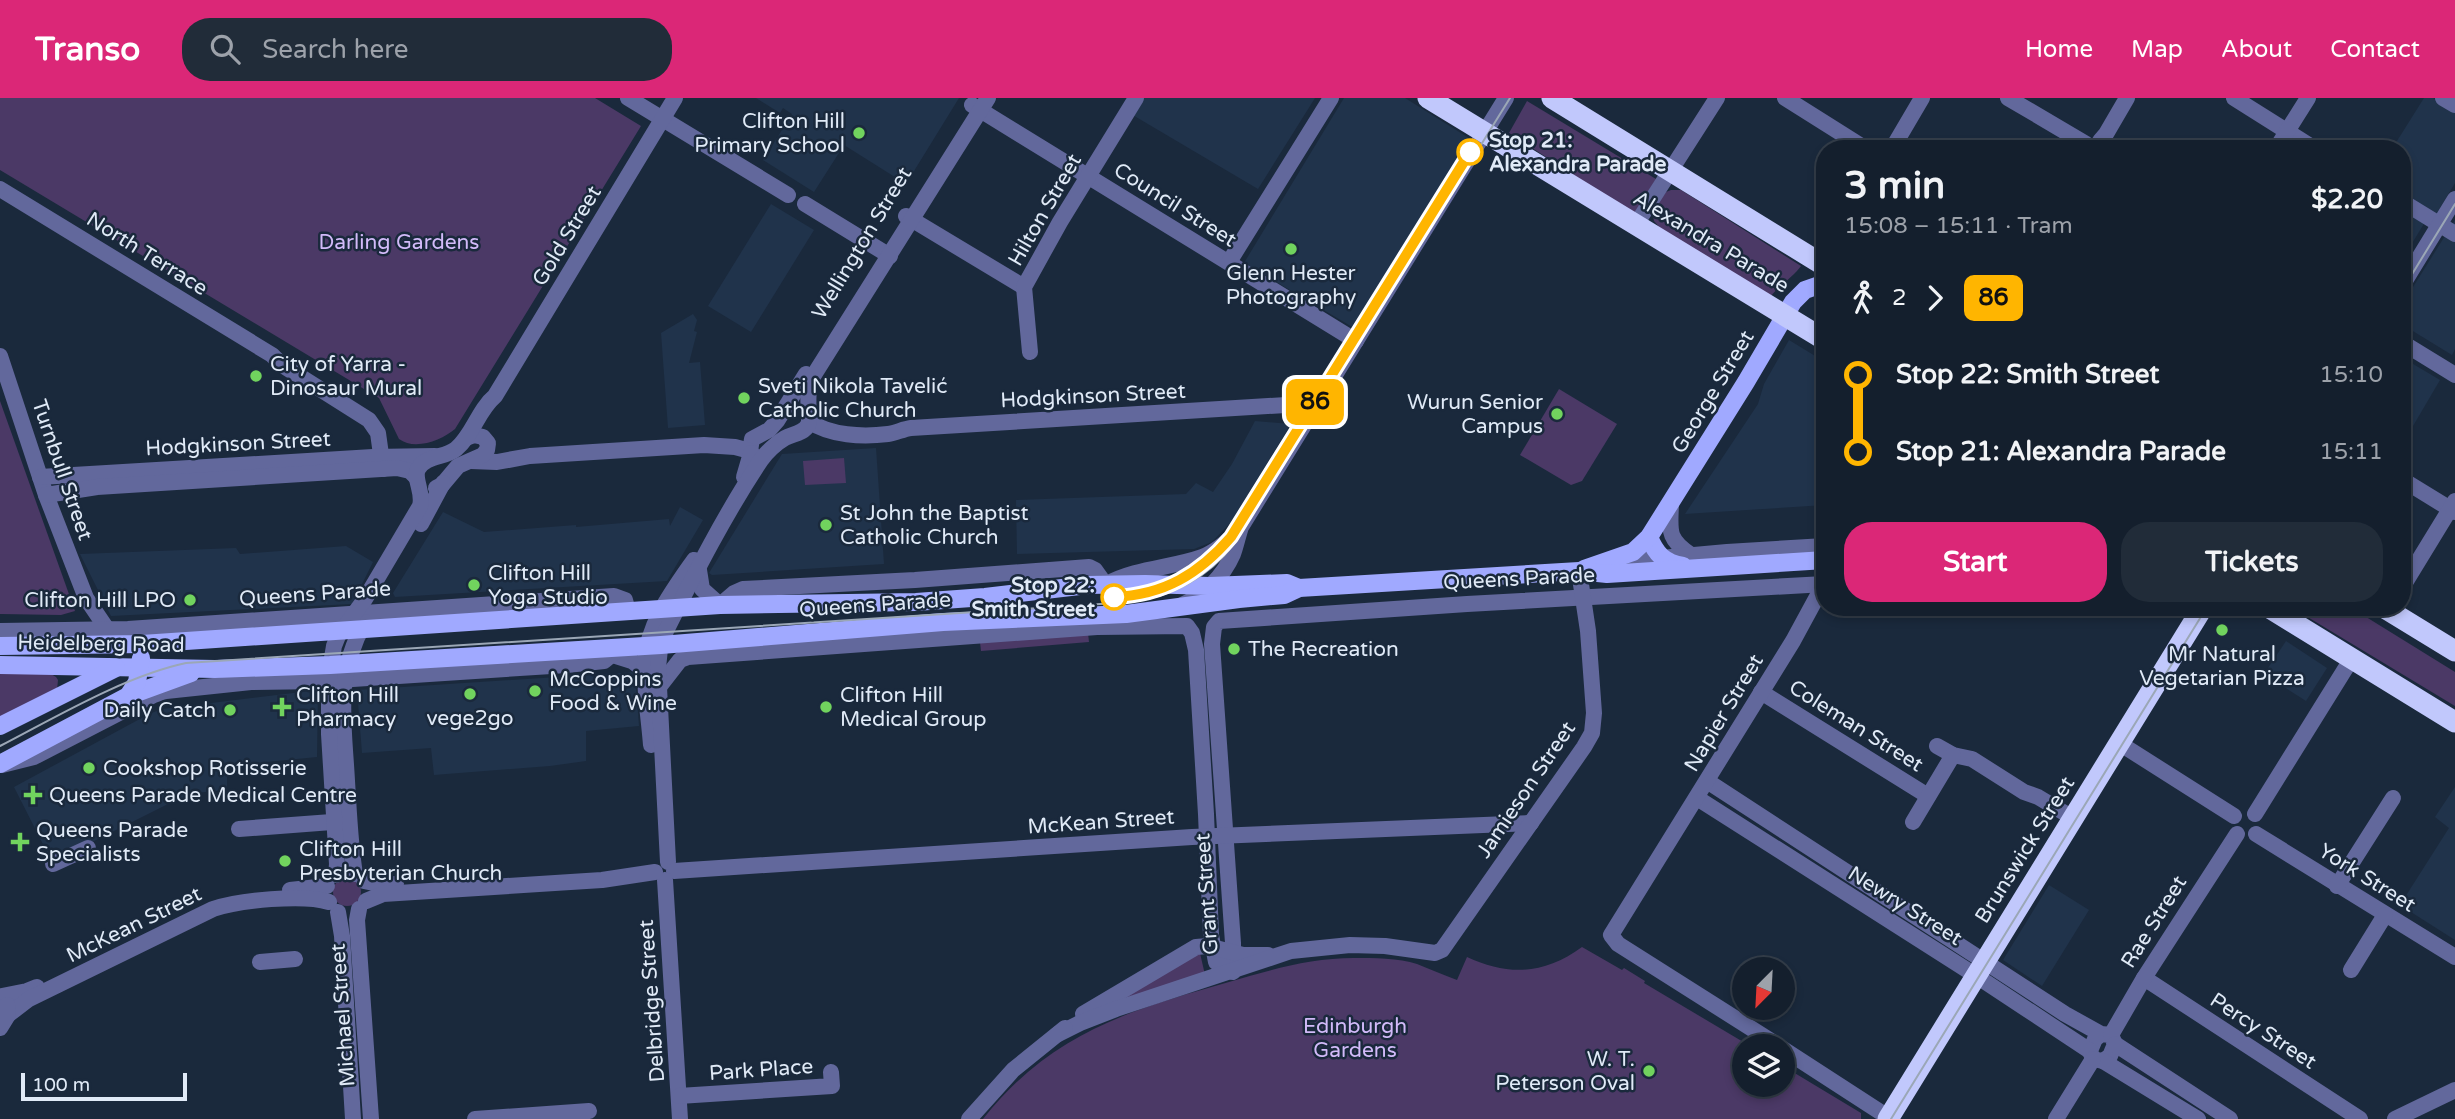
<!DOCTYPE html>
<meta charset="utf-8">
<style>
:root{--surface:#141f2d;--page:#212c39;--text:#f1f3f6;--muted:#9da2aa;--line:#333d49;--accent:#db2777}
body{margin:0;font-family:"Varela Round",sans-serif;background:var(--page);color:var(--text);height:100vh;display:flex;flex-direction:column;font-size:26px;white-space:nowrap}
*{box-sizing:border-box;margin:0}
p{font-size:23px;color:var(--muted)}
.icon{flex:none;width:38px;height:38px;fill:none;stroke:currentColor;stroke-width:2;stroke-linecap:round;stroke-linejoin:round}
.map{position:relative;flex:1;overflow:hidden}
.panel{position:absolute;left:1816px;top:42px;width:595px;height:476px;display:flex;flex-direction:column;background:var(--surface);border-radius:28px;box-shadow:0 4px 10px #0003,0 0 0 2px var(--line)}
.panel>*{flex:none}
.badge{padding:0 14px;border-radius:10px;font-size:24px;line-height:46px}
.needle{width:46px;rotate:204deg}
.controls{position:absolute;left:1732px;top:859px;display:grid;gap:14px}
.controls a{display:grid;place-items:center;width:63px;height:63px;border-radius:50%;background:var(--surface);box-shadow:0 4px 10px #0003,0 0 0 2px var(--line);font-size:35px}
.scale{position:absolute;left:21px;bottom:18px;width:166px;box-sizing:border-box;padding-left:7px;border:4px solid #e0eaf7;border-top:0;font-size:19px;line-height:24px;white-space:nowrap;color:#e0eaf7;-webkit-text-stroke:5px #1a293c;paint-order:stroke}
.map>.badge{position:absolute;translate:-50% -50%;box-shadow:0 0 0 4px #fff}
.legs{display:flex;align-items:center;gap:10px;height:77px;padding:0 28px;font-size:23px}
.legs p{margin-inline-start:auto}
.headline{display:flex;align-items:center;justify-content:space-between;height:119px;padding:0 28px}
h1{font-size:38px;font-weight:700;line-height:52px}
.action{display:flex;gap:14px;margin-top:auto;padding:14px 28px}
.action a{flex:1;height:80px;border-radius:28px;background:var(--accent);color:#fff;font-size:28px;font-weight:700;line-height:80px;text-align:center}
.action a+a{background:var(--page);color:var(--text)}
ul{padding:0 28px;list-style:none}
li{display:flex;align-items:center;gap:24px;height:77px;font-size:26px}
li i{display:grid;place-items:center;width:10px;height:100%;margin:0 9px;background:currentColor}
li i::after{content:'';width:18px;height:18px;margin:-9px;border:5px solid;border-radius:50%;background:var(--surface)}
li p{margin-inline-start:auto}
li:first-child i{background:linear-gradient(#0000 50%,currentColor 0)}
li:last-child i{background:linear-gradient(currentColor 50%,#0000 0)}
header{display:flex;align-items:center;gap:42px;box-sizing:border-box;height:98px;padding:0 35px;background:var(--accent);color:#fff}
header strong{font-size:33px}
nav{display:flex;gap:38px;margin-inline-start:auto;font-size:24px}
.search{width:490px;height:63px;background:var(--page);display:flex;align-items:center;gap:18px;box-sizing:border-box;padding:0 24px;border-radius:28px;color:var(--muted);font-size:26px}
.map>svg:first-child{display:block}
.built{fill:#20334b}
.green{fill:#4b3966}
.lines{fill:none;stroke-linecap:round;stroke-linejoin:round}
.minor{stroke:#62689c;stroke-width:16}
.major{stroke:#a0a9ff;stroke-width:18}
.highway{stroke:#c1c8fc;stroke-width:21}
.tram{stroke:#9ba7b6;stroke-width:2}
.line-1-casing{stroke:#fff;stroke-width:16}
.line-1{stroke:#ffb500;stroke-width:10}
.poi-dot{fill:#71d35e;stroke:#1a293c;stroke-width:2.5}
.stop-1-dot{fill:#fff;stroke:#ffb500;stroke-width:3.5}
.labels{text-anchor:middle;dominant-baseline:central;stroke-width:5;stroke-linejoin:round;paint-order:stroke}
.poi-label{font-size:21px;fill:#e0eaf7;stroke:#1a293c;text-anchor:start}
.stop-label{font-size:21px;font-weight:bold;fill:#e0eaf7;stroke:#1a293c;text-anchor:start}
.street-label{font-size:21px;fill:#e0eaf7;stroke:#1a293c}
.park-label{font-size:21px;fill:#d2baf9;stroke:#1a293c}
</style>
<header>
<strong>Transo</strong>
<div class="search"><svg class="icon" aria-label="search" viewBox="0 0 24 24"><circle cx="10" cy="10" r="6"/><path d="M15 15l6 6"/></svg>Search here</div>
<nav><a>Home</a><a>Map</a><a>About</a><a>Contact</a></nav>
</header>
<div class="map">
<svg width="2455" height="1021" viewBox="0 0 2455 1021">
<rect width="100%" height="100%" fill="#1a293c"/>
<g class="built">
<polygon points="756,0 959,0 906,86 844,47 814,94 763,62 792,16 783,10 780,15"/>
<polygon points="1140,0 1315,0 1258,91 1131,16"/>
<polygon points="1344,0 1405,0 1472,42 1354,230 1244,165"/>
<polygon points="2424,0 2433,0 2448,9 2455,0 2455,85 2434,120 2403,101 2403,51 2392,51"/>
<polygon points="771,106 814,132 751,234 708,208"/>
<polygon points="2403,111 2425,124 2403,160"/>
<polygon points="2455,122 2455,251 2452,257 2403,227 2403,205"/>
<polygon points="693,216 697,222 694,233 697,234 689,265 700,264 705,327 668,330 661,235"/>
<polygon points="1789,242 1825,264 1825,407 1685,416 1758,306 1764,286"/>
<polygon points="2403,260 2440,282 2403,345"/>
<polygon points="1255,323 1291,326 1231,424 1212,444 1194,451 1017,456 1016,402 1186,396 1196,385 1213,394 1232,366"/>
<polygon points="876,350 884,466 712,477 709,475 782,356"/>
<polygon points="680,409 703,422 667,483 395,499 393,495 443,414 484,434 576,427 576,429 669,421 670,428"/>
<polygon points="346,448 373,464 352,506 111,518 80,456 236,450 240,456"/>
<polygon points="2286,543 2327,570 2306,603 2264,576"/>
<polygon points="635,574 639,628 586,633 586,663 550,668 434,677 431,650 362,655 357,592"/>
<polygon points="318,592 317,659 227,668 227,692 195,695 172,704 52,764 14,689 149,616 162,611"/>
<polygon points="2455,689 2455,842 2400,807 2449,730 2435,719"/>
<polygon points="2049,787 2089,812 2042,888 2003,862"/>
</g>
<g class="green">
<path d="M0,0H595L641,28L455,331C442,342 415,353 399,341L379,300L0,72Z"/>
<polygon points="1527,3 1656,81 1634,116 1509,35"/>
<path d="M1671,92H1681L1801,168C1795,177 1779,188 1770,199L1662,132L1654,123L1652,112L1666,94Z"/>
<polygon points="1559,291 1617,326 1582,383 1571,387 1520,357"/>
<polygon points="0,303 75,513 61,517 0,516"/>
<polygon points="844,360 846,385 805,387 803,363"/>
<polygon points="2291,509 2350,509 2455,574 2455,608"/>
<polygon points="1088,535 1089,544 981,553 980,544"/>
<polygon points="0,575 51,576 56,579 58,582 57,592 0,621"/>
<circle cx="347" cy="794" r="14"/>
<path d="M1582,849L1622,872L1624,870L1645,883L1644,885L1750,948H1745V987H1783V968L1861,1015V1021H983C1050,936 1129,912 1229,884C1270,872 1310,860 1354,860C1373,860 1399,860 1417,866C1430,871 1443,877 1457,882L1467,859C1508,878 1544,877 1582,849Z"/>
<polygon points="1200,855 1205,877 1111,904"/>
</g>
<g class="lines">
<g class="minor">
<polyline points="628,0 788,97"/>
<polyline points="1785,0 1866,51"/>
<polyline points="2008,0 2086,46"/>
<polyline points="2234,0 2315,51"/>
<polyline points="2443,0 2455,7"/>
<polyline points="972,7 1356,243"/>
<polyline points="2100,43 2106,36 2127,0"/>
<polyline points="1892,51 1922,0"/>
<polyline points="2276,51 2308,0"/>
<polyline points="0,91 272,257 282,267 369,322 378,335 383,371"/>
<polyline points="2403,104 2455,136"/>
<polyline points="805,106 890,158"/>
<polyline points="906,118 1024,189"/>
<polyline points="1635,128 1717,0"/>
<polyline points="1229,164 1331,0"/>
<polyline points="2403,186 2455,101"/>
<polyline points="2403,245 2455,277"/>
<polyline points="1030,254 1024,189 1060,124 1136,0"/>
<polyline points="0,258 46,397 86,500 107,531"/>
<path d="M809,323C830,338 863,339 888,336C896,335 903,331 911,330L1318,305"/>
<polyline points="750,353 752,341 769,332 777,323 806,276"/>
<polyline points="471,363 497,364 530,358 704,347 735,349 750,353 754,358"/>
<polyline points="40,379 373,359 435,358"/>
<polyline points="744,379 751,355"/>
<polyline points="2403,382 2455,414"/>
<polyline points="436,390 442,387 458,368 483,357 487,352 488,345 483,339 474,337 466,340"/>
<polyline points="46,397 97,389 397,370 410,373 416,379"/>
<path d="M1671,406C1670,433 1667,441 1691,457"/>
<polyline points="421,426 443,385"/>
<polyline points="1617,464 1727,454 1825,448"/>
<polyline points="699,472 702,491 720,507 734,495 743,491 915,482 1089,469 1095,472 1105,486"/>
<path d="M1107,486C1137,470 1171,470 1202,459C1216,454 1228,443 1238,433"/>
<polyline points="2403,488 2455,403"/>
<path d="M1182,507C1204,497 1223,479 1233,456C1236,448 1238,438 1241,429L1506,0"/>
<polyline points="0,533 128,531 614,498 625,502 628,513"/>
<polyline points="613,557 632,563 645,573"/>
<polyline points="659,589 680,562 688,559 1097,529 1187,528 1192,535 1196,552 1206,716 1211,837 1216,864 1233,874 1233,845 1212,546 1214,529 1219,523 1467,506 1825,486"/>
<polyline points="1761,594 1928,698"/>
<polyline points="2119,645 2234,718"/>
<path d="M651,647C649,620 644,592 645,565C647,526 673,492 694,462"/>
<polyline points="1937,648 1953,657 1972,661 2024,694 2038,699 2073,720"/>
<polyline points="2,667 34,659 154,597 166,593 251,584 322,583 567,567 604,563 621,549"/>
<polyline points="1707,683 2065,916 2101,936 2111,937 2115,946 2110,958 2103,963 2093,961 2090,953 2095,941 2101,936"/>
<polyline points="1697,700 1978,879 2090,953"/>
<polyline points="2255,716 2352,560"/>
<polyline points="1913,724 1953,657"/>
<polyline points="239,731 345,723"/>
<polyline points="2256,736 2455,859"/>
<path d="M668,764L658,570L660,551L666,533C695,475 725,416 761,362C766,355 776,345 785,340C792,336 803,336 808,327C812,319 804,297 812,280L988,0"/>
<polyline points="53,766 88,750"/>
<polyline points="674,773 1192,739 1531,725"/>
<path d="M355,776C350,745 349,714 347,683C344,624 334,578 365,524"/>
<path d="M336,777L337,766L329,636V577L334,548L338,538L365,501L420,408C424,394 413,381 418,371C426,357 445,360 456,351C473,337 478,312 495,298L675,0"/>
<polyline points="665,782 680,1021"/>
<polyline points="364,783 383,787 396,786"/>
<polyline points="2337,788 2393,700"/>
<polyline points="290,792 327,788"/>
<polyline points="366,803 383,796 602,782 655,774"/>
<polyline points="359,811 357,822 371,1021"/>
<polyline points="338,814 342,838 353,1021"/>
<polyline points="260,864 295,861"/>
<polyline points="2351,872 2385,817"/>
<polyline points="2144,880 2360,1021"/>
<polyline points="2,898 27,893 37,889"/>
<polyline points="1083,916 1196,849 1208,848 1243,857 1268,857"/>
<path d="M8,917L29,901L213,811C239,802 303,796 329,804"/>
<polyline points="0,930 8,917 7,907"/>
<polyline points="1058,936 1080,925 1116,911 1291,853 1350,847 1385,848 1435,855 1442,852 1584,649 1592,635 1594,615 1588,533 1579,473"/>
<polyline points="2111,937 2144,880 2237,736"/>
<polyline points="2115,946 2230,1021"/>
<polyline points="1779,948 1618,846 1611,837 1793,543 1825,484"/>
<polyline points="1783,951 1891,1021"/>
<polyline points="2103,963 2198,1021"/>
<polyline points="679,998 832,988 831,974"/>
<polyline points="475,1021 589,1013"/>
<polyline points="969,1021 1013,972 1065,930"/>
<polyline points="2056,1021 2093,961"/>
<polyline points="2395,1021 2455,992"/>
</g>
<g class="major">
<path d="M1649,439C1656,456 1664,465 1683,468"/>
<polyline points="1584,471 1633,454 1649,439 1746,284 1793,204 1805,192 1825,185"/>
<polyline points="0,548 142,546 720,507 916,504 985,499 1088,487 1145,486 1210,488 1287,485 1299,490"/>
<polyline points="0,567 215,571 330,567 661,547 943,524 1126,516 1239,501 1284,497 1299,490 1579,473 1607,476 1825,462"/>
<polyline points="128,598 191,575"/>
<polyline points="0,628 116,570"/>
<polyline points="0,666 128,598 137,584 141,560"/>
</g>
<g class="highway">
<polyline points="1428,0 1825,242"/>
<polyline points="1552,0 1825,168"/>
<polyline points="2268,509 2455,624"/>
<polyline points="2383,509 2455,553"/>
<polyline points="1888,1021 2203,509"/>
</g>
<g class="tram">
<polyline points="2403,191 2455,106"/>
<path d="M0,648C56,619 125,578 186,565L1131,504C1172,499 1209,479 1234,446L1510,0"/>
<polyline points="1891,1021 2207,509"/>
</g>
</g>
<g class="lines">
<g class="line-1-casing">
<path id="line-1" d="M1114,499C1164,497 1199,476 1231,439L1470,54"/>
</g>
<use href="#line-1" class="line-1"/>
</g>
<g class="poi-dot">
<circle cx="859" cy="35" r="7"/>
<circle cx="1291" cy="151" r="7"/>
<circle cx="256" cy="278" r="7"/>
<circle cx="744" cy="300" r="7"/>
<circle cx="1557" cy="316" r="7"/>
<circle cx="826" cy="427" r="7"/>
<circle cx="474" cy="487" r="7"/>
<circle cx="190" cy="502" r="7"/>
<circle cx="2222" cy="532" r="7"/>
<circle cx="1234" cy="551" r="7"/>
<circle cx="535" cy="593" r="7"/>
<circle cx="470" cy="596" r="7"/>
<path d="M278.5 598.5h7v7h7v7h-7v7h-7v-7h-7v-7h7z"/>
<circle cx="826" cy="609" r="7"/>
<circle cx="230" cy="612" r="7"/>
<circle cx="89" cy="670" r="7"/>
<path d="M29.5 686.5h7v7h7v7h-7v7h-7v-7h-7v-7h7z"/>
<path d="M16.5 733.5h7v7h7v7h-7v7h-7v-7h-7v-7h7z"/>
<circle cx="285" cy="763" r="7"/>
<circle cx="1649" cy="973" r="7"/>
</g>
<g class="stop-1-dot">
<circle cx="1470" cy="54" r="12"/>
<circle cx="1114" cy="499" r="12"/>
</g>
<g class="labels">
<g class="poi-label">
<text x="845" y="23" text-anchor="end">Clifton Hill<tspan x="845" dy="24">Primary School</tspan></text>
<text x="1291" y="175" text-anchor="middle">Glenn Hester<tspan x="1291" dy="24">Photography</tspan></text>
<text x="270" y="266">City of Yarra -<tspan x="270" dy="24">Dinosaur Mural</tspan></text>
<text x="758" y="288">Sveti Nikola Tavelić<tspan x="758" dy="24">Catholic Church</tspan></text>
<text x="1543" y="304" text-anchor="end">Wurun Senior<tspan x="1543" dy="24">Campus</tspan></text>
<text x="840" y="415">St John the Baptist<tspan x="840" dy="24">Catholic Church</tspan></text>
<text x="488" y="475">Clifton Hill<tspan x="488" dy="24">Yoga Studio</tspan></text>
<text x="176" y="502" text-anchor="end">Clifton Hill LPO</text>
<text x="1248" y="551">The Recreation</text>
<text x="2222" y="556" text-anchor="middle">Mr Natural<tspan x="2222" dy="24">Vegetarian Pizza</tspan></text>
<text x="549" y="581">McCoppins<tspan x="549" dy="24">Food &amp; Wine</tspan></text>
<text x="296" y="597">Clifton Hill<tspan x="296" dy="24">Pharmacy</tspan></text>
<text x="840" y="597">Clifton Hill<tspan x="840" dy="24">Medical Group</tspan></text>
<text x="216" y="612" text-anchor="end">Daily Catch</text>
<text x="470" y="620" text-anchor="middle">vege2go</text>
<text x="103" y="670">Cookshop Rotisserie</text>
<text x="49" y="697">Queens Parade Medical Centre</text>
<text x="36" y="732">Queens Parade<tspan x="36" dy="24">Specialists</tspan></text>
<text x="299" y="751">Clifton Hill<tspan x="299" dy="24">Presbyterian Church</tspan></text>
<text x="1635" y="961" text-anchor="end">W. T.<tspan x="1635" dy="24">Peterson Oval</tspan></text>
</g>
<g class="stop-label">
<text x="1489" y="42">Stop 21:<tspan x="1489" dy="24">Alexandra Parade</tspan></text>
<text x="1095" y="487" text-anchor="end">Stop 22:<tspan x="1095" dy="24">Smith Street</tspan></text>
</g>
<g class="street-label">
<text transform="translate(1175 107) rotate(32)">Council Street</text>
<text transform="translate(1045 112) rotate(-60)">Hilton Street</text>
<text transform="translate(567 138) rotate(-59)">Gold Street</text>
<text transform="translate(1711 144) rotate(31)">Alexandra Parade</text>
<text transform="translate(862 145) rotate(-59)">Wellington Street</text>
<text transform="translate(147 156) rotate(32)">North Terrace</text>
<text transform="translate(1713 294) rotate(-59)">George Street</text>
<text transform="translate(1093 298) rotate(-3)">Hodgkinson Street</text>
<text transform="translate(238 346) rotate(-3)">Hodgkinson Street</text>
<text transform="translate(62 372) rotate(71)">Turnbull Street</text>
<text transform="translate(1519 481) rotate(-3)">Queens Parade</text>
<text transform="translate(315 496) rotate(-4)">Queens Parade</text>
<text transform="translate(875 507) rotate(-4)">Queens Parade</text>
<text transform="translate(101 546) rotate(1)">Heidelberg Road</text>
<text transform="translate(1724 615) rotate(-59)">Napier Street</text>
<text transform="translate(1856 628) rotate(32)">Coleman Street</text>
<text transform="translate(1526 692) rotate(-56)">Jamieson Street</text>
<text transform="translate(1101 724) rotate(-4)">McKean Street</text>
<text transform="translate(2025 752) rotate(-58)">Brunswick Street</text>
<text transform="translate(2367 780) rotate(32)">York Street</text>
<text transform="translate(1207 796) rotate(-94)">Grant Street</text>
<text transform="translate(1905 808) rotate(32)">Newry Street</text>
<text transform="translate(2154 824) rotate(-58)">Rae Street</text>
<text transform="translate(134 827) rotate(-26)">McKean Street</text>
<text transform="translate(652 903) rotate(-94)">Delbridge Street</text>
<text transform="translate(343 917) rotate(-94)">Michael Street</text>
<text transform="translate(2263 933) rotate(33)">Percy Street</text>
<text transform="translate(761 972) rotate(-4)">Park Place</text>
</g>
<g class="park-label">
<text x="399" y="144">Darling Gardens</text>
<text x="1355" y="928">Edinburgh<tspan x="1355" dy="24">Gardens</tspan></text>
</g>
</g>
</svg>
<div class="controls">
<a><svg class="needle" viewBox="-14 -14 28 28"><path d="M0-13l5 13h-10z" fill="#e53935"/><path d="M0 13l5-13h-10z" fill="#9da2aa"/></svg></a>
<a><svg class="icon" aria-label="layers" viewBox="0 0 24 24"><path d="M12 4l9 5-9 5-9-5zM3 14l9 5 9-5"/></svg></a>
</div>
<div class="scale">100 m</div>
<b class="badge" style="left:1315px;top:304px;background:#ffb500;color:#111">86</b>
<section class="panel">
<div class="headline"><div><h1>3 min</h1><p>15:08 – 15:11 · Tram</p></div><b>$2.20</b></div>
<div class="legs"><svg class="icon" aria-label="walk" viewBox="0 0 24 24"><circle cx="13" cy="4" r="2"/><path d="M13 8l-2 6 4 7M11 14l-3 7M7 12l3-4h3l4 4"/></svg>2<svg class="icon" aria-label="forward" viewBox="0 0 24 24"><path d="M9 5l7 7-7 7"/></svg><b class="badge" style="background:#ffb500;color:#111">86</b></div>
<ul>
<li><i style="color:#ffb500"></i><b>Stop 22: Smith Street</b><p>15:10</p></li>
<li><i style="color:#ffb500"></i><b>Stop 21: Alexandra Parade</b><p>15:11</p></li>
</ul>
<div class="action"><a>Start</a><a>Tickets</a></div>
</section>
</div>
